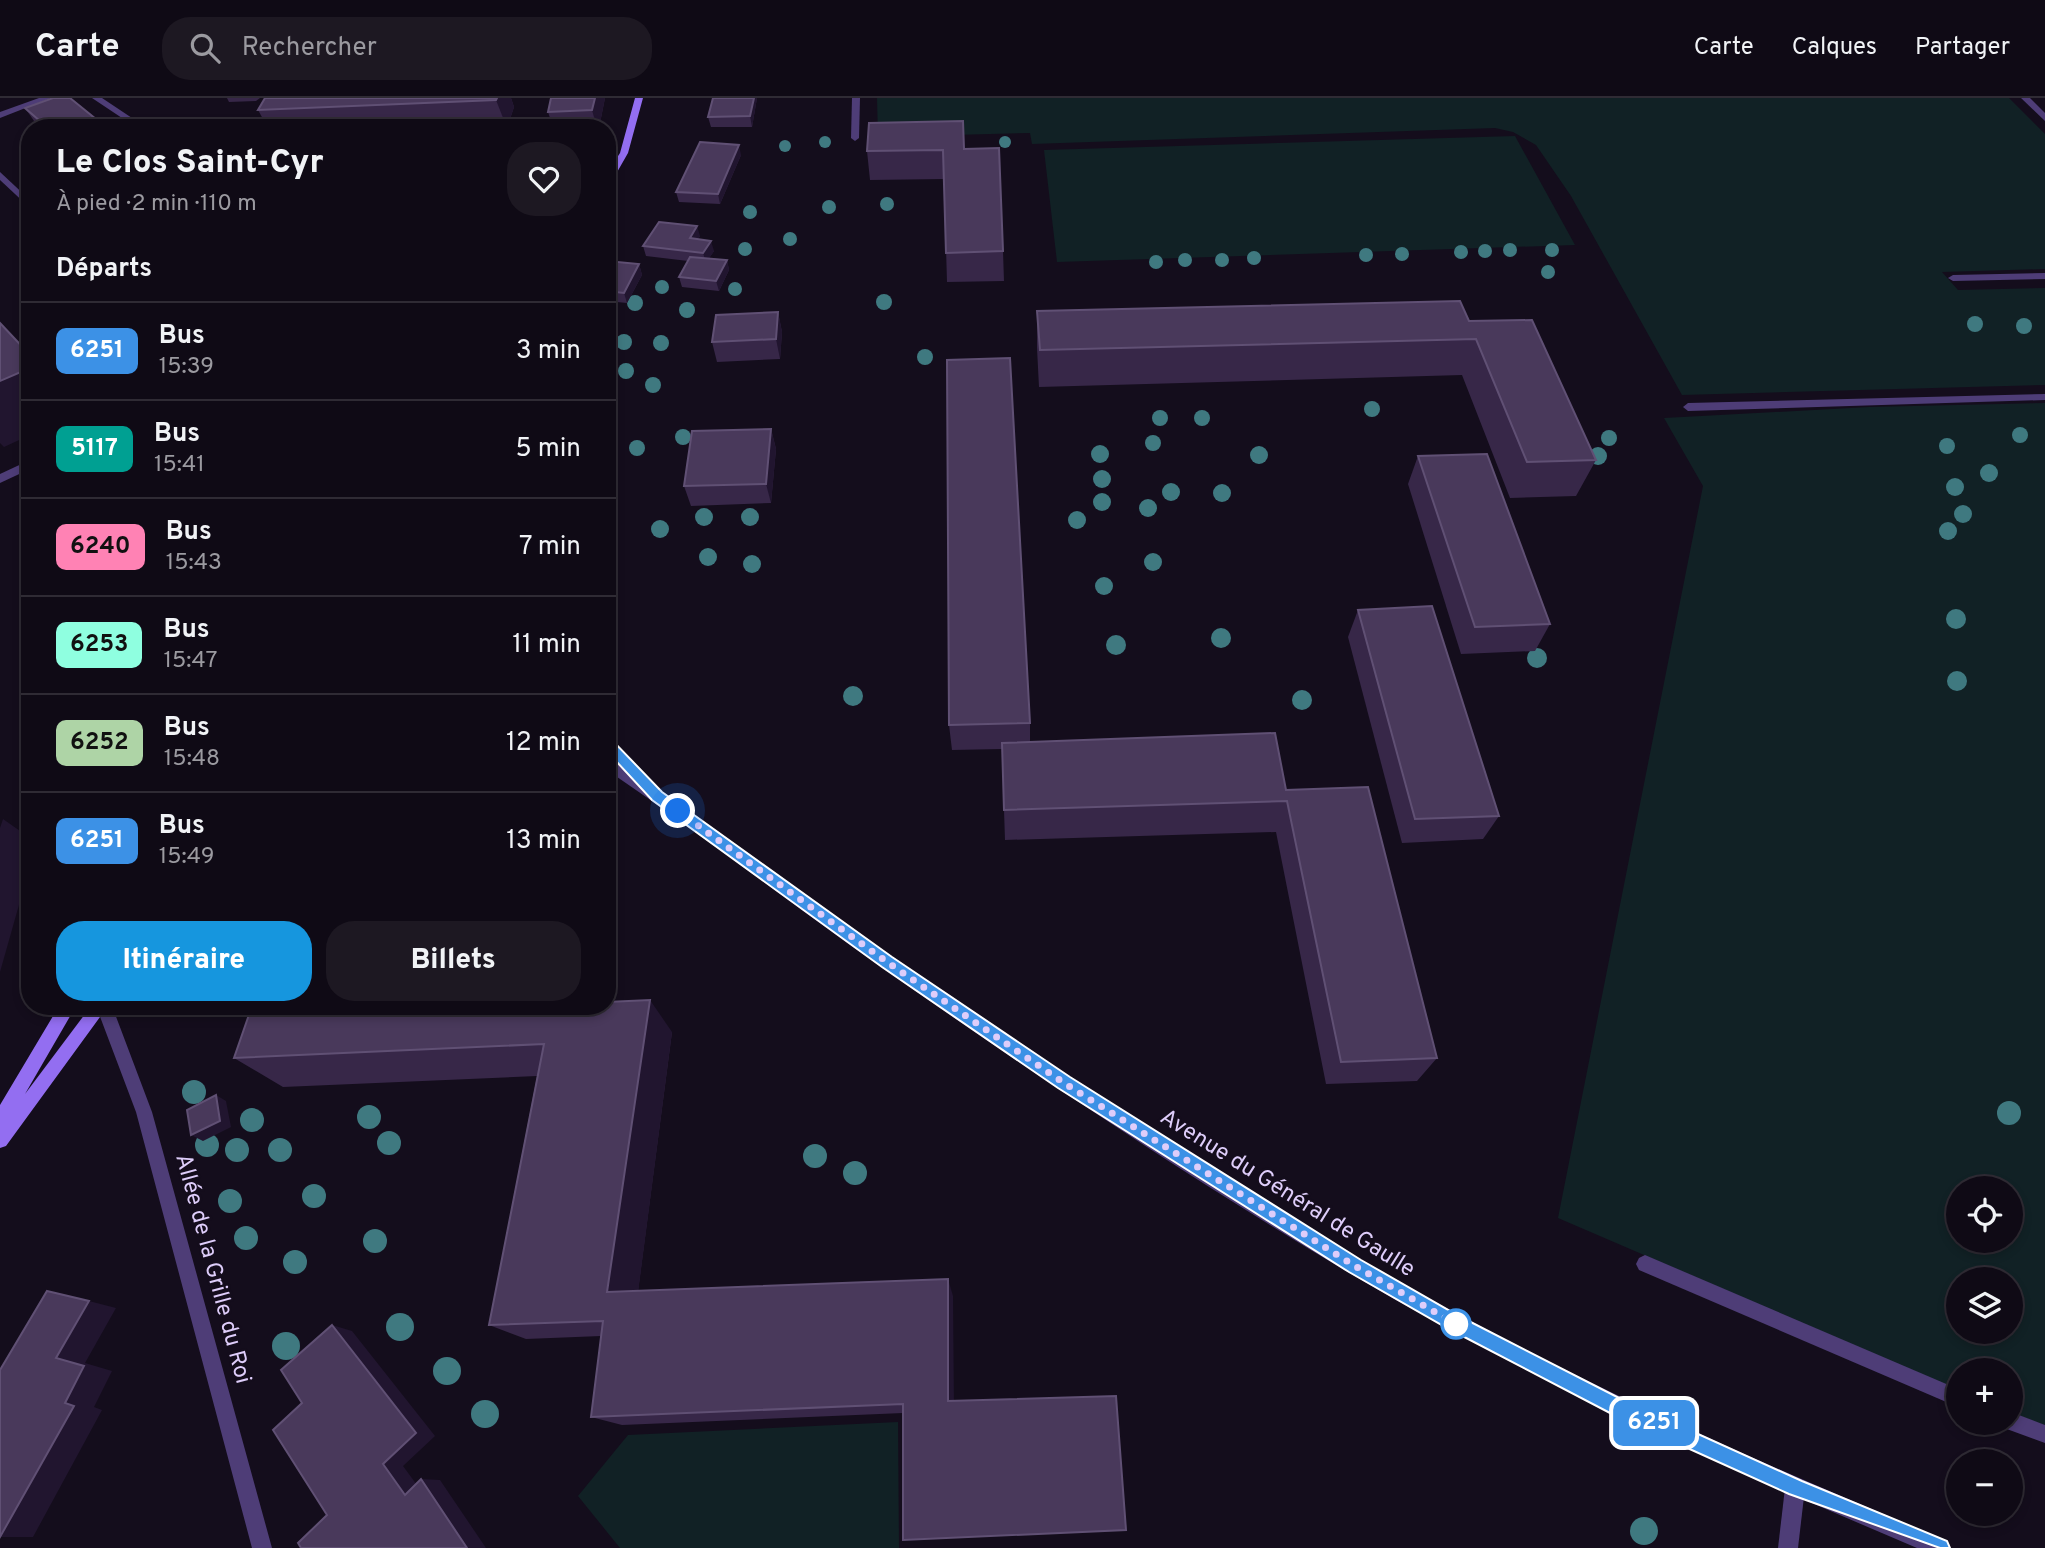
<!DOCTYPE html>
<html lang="fr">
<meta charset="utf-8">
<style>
:root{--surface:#0f0a15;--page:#1d1822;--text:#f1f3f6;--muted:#9b9aa0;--line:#2f2b34;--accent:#1696de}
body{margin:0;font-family:Overpass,sans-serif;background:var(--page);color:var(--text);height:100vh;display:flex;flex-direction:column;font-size:26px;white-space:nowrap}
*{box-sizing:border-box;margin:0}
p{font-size:23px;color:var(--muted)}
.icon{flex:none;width:38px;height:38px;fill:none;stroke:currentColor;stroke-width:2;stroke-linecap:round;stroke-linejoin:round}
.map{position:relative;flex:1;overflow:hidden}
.panel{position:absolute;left:21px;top:21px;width:595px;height:896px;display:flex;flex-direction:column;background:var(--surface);border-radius:28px;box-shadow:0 4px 10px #0003,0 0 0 2px var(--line)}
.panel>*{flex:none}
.badge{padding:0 14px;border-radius:10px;font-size:24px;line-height:46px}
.buttons{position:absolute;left:1946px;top:1078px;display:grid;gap:14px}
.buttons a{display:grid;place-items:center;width:77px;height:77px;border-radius:50%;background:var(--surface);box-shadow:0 4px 10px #0003,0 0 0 2px var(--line);font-size:35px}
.you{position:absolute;width:35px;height:35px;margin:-18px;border:5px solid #fff;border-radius:50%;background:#1a73e8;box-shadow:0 0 0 10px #1a73e833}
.map>.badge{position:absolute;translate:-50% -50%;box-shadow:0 0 0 4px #fff}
h2{padding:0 35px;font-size:26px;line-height:63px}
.round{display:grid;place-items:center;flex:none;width:74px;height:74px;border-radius:28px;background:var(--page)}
.summary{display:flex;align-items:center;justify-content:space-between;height:119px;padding:0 35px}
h1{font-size:33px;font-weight:800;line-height:52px}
.action{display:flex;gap:14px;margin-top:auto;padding:14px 35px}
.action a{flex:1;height:80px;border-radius:28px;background:var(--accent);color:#fff;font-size:28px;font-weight:800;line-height:80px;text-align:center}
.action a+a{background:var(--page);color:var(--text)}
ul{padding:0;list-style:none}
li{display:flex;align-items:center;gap:21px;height:98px;padding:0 35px;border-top:2px solid var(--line)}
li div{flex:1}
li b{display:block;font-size:26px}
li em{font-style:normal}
li .badge{min-width:77px;font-weight:700;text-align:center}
header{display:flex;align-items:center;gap:42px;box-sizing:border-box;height:98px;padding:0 35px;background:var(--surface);border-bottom:2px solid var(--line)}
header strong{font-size:33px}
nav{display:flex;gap:38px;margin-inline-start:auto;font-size:24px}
.search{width:490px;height:63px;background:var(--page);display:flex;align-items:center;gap:18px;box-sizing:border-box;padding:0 24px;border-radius:28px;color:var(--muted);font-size:26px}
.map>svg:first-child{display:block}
.green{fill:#112125;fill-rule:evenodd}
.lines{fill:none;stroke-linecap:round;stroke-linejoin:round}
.service{fill:#4e3d77;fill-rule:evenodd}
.minor{fill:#4e3d77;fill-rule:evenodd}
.tertiary{fill:#4e3d77;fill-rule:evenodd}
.secondary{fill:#936ef1;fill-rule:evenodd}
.tree{fill:#3f7980}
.wall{fill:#372748}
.shaded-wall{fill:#21152f}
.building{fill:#49395b;stroke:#605074;stroke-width:2}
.line{fill:#3c91e6;stroke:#fff;stroke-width:2}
.walk{stroke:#decdfa;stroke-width:7;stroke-dasharray:0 12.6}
.stop-dot{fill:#fff;stroke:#3c91e6;stroke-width:3.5}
.labels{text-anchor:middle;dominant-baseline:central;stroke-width:5;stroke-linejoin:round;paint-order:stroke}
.near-street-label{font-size:23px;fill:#decdfa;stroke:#140d1c}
</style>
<header>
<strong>Carte</strong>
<div class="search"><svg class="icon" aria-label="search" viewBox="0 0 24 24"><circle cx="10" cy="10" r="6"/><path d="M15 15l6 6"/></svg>Rechercher</div>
<nav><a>Carte</a><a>Calques</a><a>Partager</a></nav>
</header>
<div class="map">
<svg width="2045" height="1450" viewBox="0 0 2045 1450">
<rect width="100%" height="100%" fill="#140d1c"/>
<g class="green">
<polygon points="877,0 2009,0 2045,36 2045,171 1942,174 1958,192 2045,190 2045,287 1682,297 1571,98 1536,47 1513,34 1495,30 1032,46 1030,35 878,39"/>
<polygon points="1515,38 1575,147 1057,164 1044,52"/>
<path d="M2045,305V1327L2011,1315V1272H1958V1292L1558,1120L1703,388L1664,320L1869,309ZM1958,1090H2011V1143H1958ZM1958,1181H2011V1234H1958Z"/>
<polygon points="898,1324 899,1450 620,1450 578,1398 628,1337"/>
</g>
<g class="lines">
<g class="service">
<polygon points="92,0 102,0 147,30 137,30"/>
<polygon points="852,0 860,0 859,40 855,43 851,40"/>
<polygon points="2021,0 2030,0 2045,15 2045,23"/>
<polygon points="2045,175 2045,181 1953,183 1948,180 1953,177"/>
<polygon points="2045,296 2045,302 1688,313 1683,309 1688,305"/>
<polygon points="30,362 30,371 0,385 0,376"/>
<polygon points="1645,1157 1958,1291 1958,1309 1639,1172 1636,1166 1639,1160"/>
<polygon points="2011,1314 2045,1327 2045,1345 2004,1330 2002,1325 2011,1325"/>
</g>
<g class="minor">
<polygon points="39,0 51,0 0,20 0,14"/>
<polygon points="0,74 30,102 30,110 0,82"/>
<polygon points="96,908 112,908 152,1014 272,1450 252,1450 136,1014"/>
<polygon points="1795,1380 1802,1383 1805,1390 1798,1450 1778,1450 1785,1390 1788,1383"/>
</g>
<path class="tertiary" d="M607,641L612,642L644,675L646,679L644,683C717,732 788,787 861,837C1025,951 1192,1063 1365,1164C1551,1273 1748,1360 1947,1443L1950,1450H1917C1724,1368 1531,1282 1351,1176C1179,1074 1013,962 850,847C769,789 690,728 607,672V660L615,664L607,655Z"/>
<g class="secondary">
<polygon points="635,0 643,0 628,55 612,83 607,86 607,75 620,55"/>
<polygon points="59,908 76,908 25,996 91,908 108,908 6,1048 0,1050 0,1007"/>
</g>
</g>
<g class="tree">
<circle cx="825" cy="44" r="6"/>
<circle cx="1005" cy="44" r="6"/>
<circle cx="785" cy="48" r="6"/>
<circle cx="887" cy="106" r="7"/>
<circle cx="829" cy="109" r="7"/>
<circle cx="750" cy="114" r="7"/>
<circle cx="790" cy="141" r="7"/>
<circle cx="745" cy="151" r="7"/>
<circle cx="1510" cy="152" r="7"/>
<circle cx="1552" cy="152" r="7"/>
<circle cx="1485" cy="153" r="7"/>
<circle cx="1461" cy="154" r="7"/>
<circle cx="1402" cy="156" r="7"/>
<circle cx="1366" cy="157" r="7"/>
<circle cx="1254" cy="160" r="7"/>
<circle cx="1185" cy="162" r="7"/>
<circle cx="1222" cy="162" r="7"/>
<circle cx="1156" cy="164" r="7"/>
<circle cx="1548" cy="174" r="7"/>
<circle cx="662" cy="189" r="7"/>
<circle cx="735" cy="191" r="7"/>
<circle cx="884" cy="204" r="8"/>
<circle cx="635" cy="205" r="8"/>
<circle cx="687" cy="212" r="8"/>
<circle cx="1975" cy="226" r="8"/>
<circle cx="2024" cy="228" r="8"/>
<circle cx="624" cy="244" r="8"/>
<circle cx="661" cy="245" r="8"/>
<circle cx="925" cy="259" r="8"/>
<circle cx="626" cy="273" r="8"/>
<circle cx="653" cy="287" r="8"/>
<circle cx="1372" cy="311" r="8"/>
<circle cx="1160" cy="320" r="8"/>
<circle cx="1202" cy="320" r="8"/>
<circle cx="2020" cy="337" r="8"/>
<circle cx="683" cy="339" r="8"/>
<circle cx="1609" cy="340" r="8"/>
<circle cx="1153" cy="345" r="8"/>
<circle cx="1947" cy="348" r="8"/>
<circle cx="637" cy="350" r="8"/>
<circle cx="1100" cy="356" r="9"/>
<circle cx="1259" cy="357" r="9"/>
<circle cx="1598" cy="358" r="9"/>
<circle cx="1989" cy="375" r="9"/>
<circle cx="1102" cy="381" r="9"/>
<circle cx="1955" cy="389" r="9"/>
<circle cx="1171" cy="394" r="9"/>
<circle cx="1222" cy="395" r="9"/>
<circle cx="1102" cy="404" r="9"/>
<circle cx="1148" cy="410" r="9"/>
<circle cx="1963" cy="416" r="9"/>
<circle cx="704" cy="419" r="9"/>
<circle cx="750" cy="419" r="9"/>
<circle cx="1077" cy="422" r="9"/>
<circle cx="660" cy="431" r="9"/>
<circle cx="1948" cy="433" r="9"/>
<circle cx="708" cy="459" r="9"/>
<circle cx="1153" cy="464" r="9"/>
<circle cx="752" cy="466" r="9"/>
<circle cx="1104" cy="488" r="9"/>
<circle cx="1956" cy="521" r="10"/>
<circle cx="1221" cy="540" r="10"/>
<circle cx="1116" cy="547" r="10"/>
<circle cx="1537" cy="560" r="10"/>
<circle cx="1957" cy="583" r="10"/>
<circle cx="853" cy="598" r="10"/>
<circle cx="1302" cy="602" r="10"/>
<circle cx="194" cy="994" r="12"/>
<circle cx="2009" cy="1015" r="12"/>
<circle cx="369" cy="1019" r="12"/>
<circle cx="252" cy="1022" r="12"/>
<circle cx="389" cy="1045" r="12"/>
<circle cx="207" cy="1047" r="12"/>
<circle cx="237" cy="1052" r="12"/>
<circle cx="280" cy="1052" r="12"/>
<circle cx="815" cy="1058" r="12"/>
<circle cx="855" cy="1075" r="12"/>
<circle cx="314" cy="1098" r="12"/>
<circle cx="230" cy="1103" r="12"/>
<circle cx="246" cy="1140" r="12"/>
<circle cx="375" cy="1143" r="12"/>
<circle cx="295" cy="1164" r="12"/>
<circle cx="400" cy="1229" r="14"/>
<circle cx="286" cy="1248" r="14"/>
<circle cx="447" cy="1273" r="14"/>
<circle cx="485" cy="1316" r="14"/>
<circle cx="1644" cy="1433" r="14"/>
</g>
<g class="wall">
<polygon points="227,0 260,0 256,3 229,4"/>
<polygon points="265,0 511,0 514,9 507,30 268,30 258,12"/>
<polygon points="605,0 599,30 548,30 553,29 548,14"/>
<polygon points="713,0 757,0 752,29 711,29 708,19"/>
<polygon points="25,10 107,30 39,30"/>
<polygon points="964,51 1003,153 1004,183 947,184 944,81 870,82 867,53"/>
<polygon points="741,57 720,106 679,104 676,94"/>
<polygon points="700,138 698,141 714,153 709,160 727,162 729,172 719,193 682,189 679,179 688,163 646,158 643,148"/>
<polygon points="607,163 639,166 642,177 627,205 607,203"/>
<polygon points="1037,213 1469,223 1596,362 1576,398 1510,400 1462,277 1039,289 1037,250"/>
<polygon points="778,214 782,234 780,261 717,264 712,244"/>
<polygon points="771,331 776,351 771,405 691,408 684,388"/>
<polygon points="1418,358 1550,526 1535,553 1461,556 1408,386"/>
<polygon points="1358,512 1499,718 1483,741 1402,745 1348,539"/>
<polygon points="1030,625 1030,644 1286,692 1437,960 1417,983 1326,986 1276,734 1005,742 1002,651 952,652 949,627"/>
<polygon points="672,934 638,1193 953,1198 903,1315 622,1327 591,1319 601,1238 526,1241 489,1227 537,978 283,989 234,960"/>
</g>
<g class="shaded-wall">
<polygon points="497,0 511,0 514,9 507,30 496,2"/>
<polygon points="595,0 605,0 599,30 597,30 592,12"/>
<polygon points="754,0 757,0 752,29 750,18"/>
<polygon points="739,47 741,57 720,106 718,96"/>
<polygon points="697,128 700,138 693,150 690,140"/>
<polygon points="711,143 714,153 706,165 703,155"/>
<polygon points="727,162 729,172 719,193 716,183"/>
<polygon points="639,166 642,177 627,205 624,195"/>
<polygon points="778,214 782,234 780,261 776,241"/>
<polygon points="30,270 30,337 4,349 0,345 0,283"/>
<polygon points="771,331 776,351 771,405 766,386"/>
<polygon points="3,721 30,740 30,768 0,874 0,730"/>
<polygon points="650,902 672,934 636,1210 607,1194"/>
<polygon points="216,997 226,1003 231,1029 203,1043 191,1037"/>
<polygon points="948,1181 953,1198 954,1312 948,1303"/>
<polygon points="89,1203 116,1210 85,1265 112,1273 94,1309 102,1312 33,1439 0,1439 65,1305 56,1260"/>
<polygon points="332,1227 352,1233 435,1338 403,1368 425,1398 405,1397 383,1366"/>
<polygon points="421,1381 440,1382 486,1450 467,1450"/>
</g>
<g class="building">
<polygon points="53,0 70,0 107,30 48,30 25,10"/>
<polygon points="265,0 497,0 496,2 258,12"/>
<polygon points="551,0 595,0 592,12 548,14"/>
<polygon points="713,0 754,0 750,18 708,19"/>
<polygon points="963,23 964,51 999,50 1003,153 946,155 943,52 867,53 869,25"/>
<polygon points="187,25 194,30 174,30"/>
<polygon points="593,28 592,30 548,30"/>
<polygon points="700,44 739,47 718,96 676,94"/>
<polygon points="659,124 697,128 690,140 711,143 703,155 643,148"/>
<polygon points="690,159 727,162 716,183 679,179"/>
<polygon points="607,163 639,166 624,195 607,193"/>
<polygon points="1460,203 1469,223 1532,222 1596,362 1527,364 1476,241 1040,252 1037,213"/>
<polygon points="778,214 776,241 712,244 716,217"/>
<polygon points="0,225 30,257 30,270 0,283"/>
<polygon points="1010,260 1030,625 949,627 947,262"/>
<polygon points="771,331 766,386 684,388 692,333"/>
<polygon points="1487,356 1550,526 1475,529 1418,358"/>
<polygon points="1432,508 1499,718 1415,721 1358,512"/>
<polygon points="1275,635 1286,692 1368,689 1437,960 1341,964 1287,703 1004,712 1002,645"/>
<polygon points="650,902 607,1194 948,1181 948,1303 1116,1298 1126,1432 903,1442 903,1306 591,1319 603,1223 489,1227 544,946 234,960 252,908 607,908 607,904"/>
<polygon points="216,997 220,1023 191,1037 187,1012"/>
<polygon points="47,1193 89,1203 56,1260 84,1268 65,1305 74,1308 0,1439 0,1272"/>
<polygon points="332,1227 416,1335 383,1366 405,1397 421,1381 467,1450 301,1450 298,1445 327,1417 273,1332 302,1305 281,1272"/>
</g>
<polygon class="line" points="607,640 612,642 662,694 892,859 1070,979 1361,1162 1459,1218 1623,1302 1802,1383 1947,1443 1950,1450 1940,1450 1789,1396 1610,1315 1447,1230 1349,1174 1058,990 882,869 652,702 603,649 601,646"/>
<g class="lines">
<polyline class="walk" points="678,713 887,864 1064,985 1355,1168 1456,1226"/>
</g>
<circle class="stop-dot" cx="1456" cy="1226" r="14"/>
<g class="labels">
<g class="near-street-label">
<text transform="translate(1287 1096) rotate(32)">Avenue du Général de Gaulle</text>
<text transform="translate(212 1171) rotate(75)">Allée de la Grille du Roi</text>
</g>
</g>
</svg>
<div class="buttons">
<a><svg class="icon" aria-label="locate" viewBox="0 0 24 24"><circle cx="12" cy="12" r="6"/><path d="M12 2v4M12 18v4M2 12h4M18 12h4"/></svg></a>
<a><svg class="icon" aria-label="layers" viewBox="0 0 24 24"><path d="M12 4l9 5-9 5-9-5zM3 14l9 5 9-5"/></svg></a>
<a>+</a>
<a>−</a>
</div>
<div class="you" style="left:678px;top:713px"></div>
<b class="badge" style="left:1654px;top:1325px;background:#3c91e6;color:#fff">6251</b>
<section class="panel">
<div class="summary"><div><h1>Le Clos Saint-Cyr</h1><p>À pied · 2 min · 110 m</p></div><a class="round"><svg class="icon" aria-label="heart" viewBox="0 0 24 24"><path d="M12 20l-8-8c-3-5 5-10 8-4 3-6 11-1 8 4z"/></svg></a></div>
<h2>Départs</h2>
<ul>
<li><span class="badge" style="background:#3c91e6;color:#fff">6251</span><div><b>Bus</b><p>15:39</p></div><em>3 min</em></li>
<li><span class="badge" style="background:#00a092;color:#fff">5117</span><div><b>Bus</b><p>15:41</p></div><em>5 min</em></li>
<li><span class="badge" style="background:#ff82b4;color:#111">6240</span><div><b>Bus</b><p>15:43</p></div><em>7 min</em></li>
<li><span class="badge" style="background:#8fffe0;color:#111">6253</span><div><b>Bus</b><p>15:47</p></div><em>11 min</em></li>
<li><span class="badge" style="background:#aed4a6;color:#111">6252</span><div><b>Bus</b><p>15:48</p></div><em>12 min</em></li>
<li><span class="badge" style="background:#3c91e6;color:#fff">6251</span><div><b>Bus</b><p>15:49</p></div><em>13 min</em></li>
</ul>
<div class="action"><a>Itinéraire</a><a>Billets</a></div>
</section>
</div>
